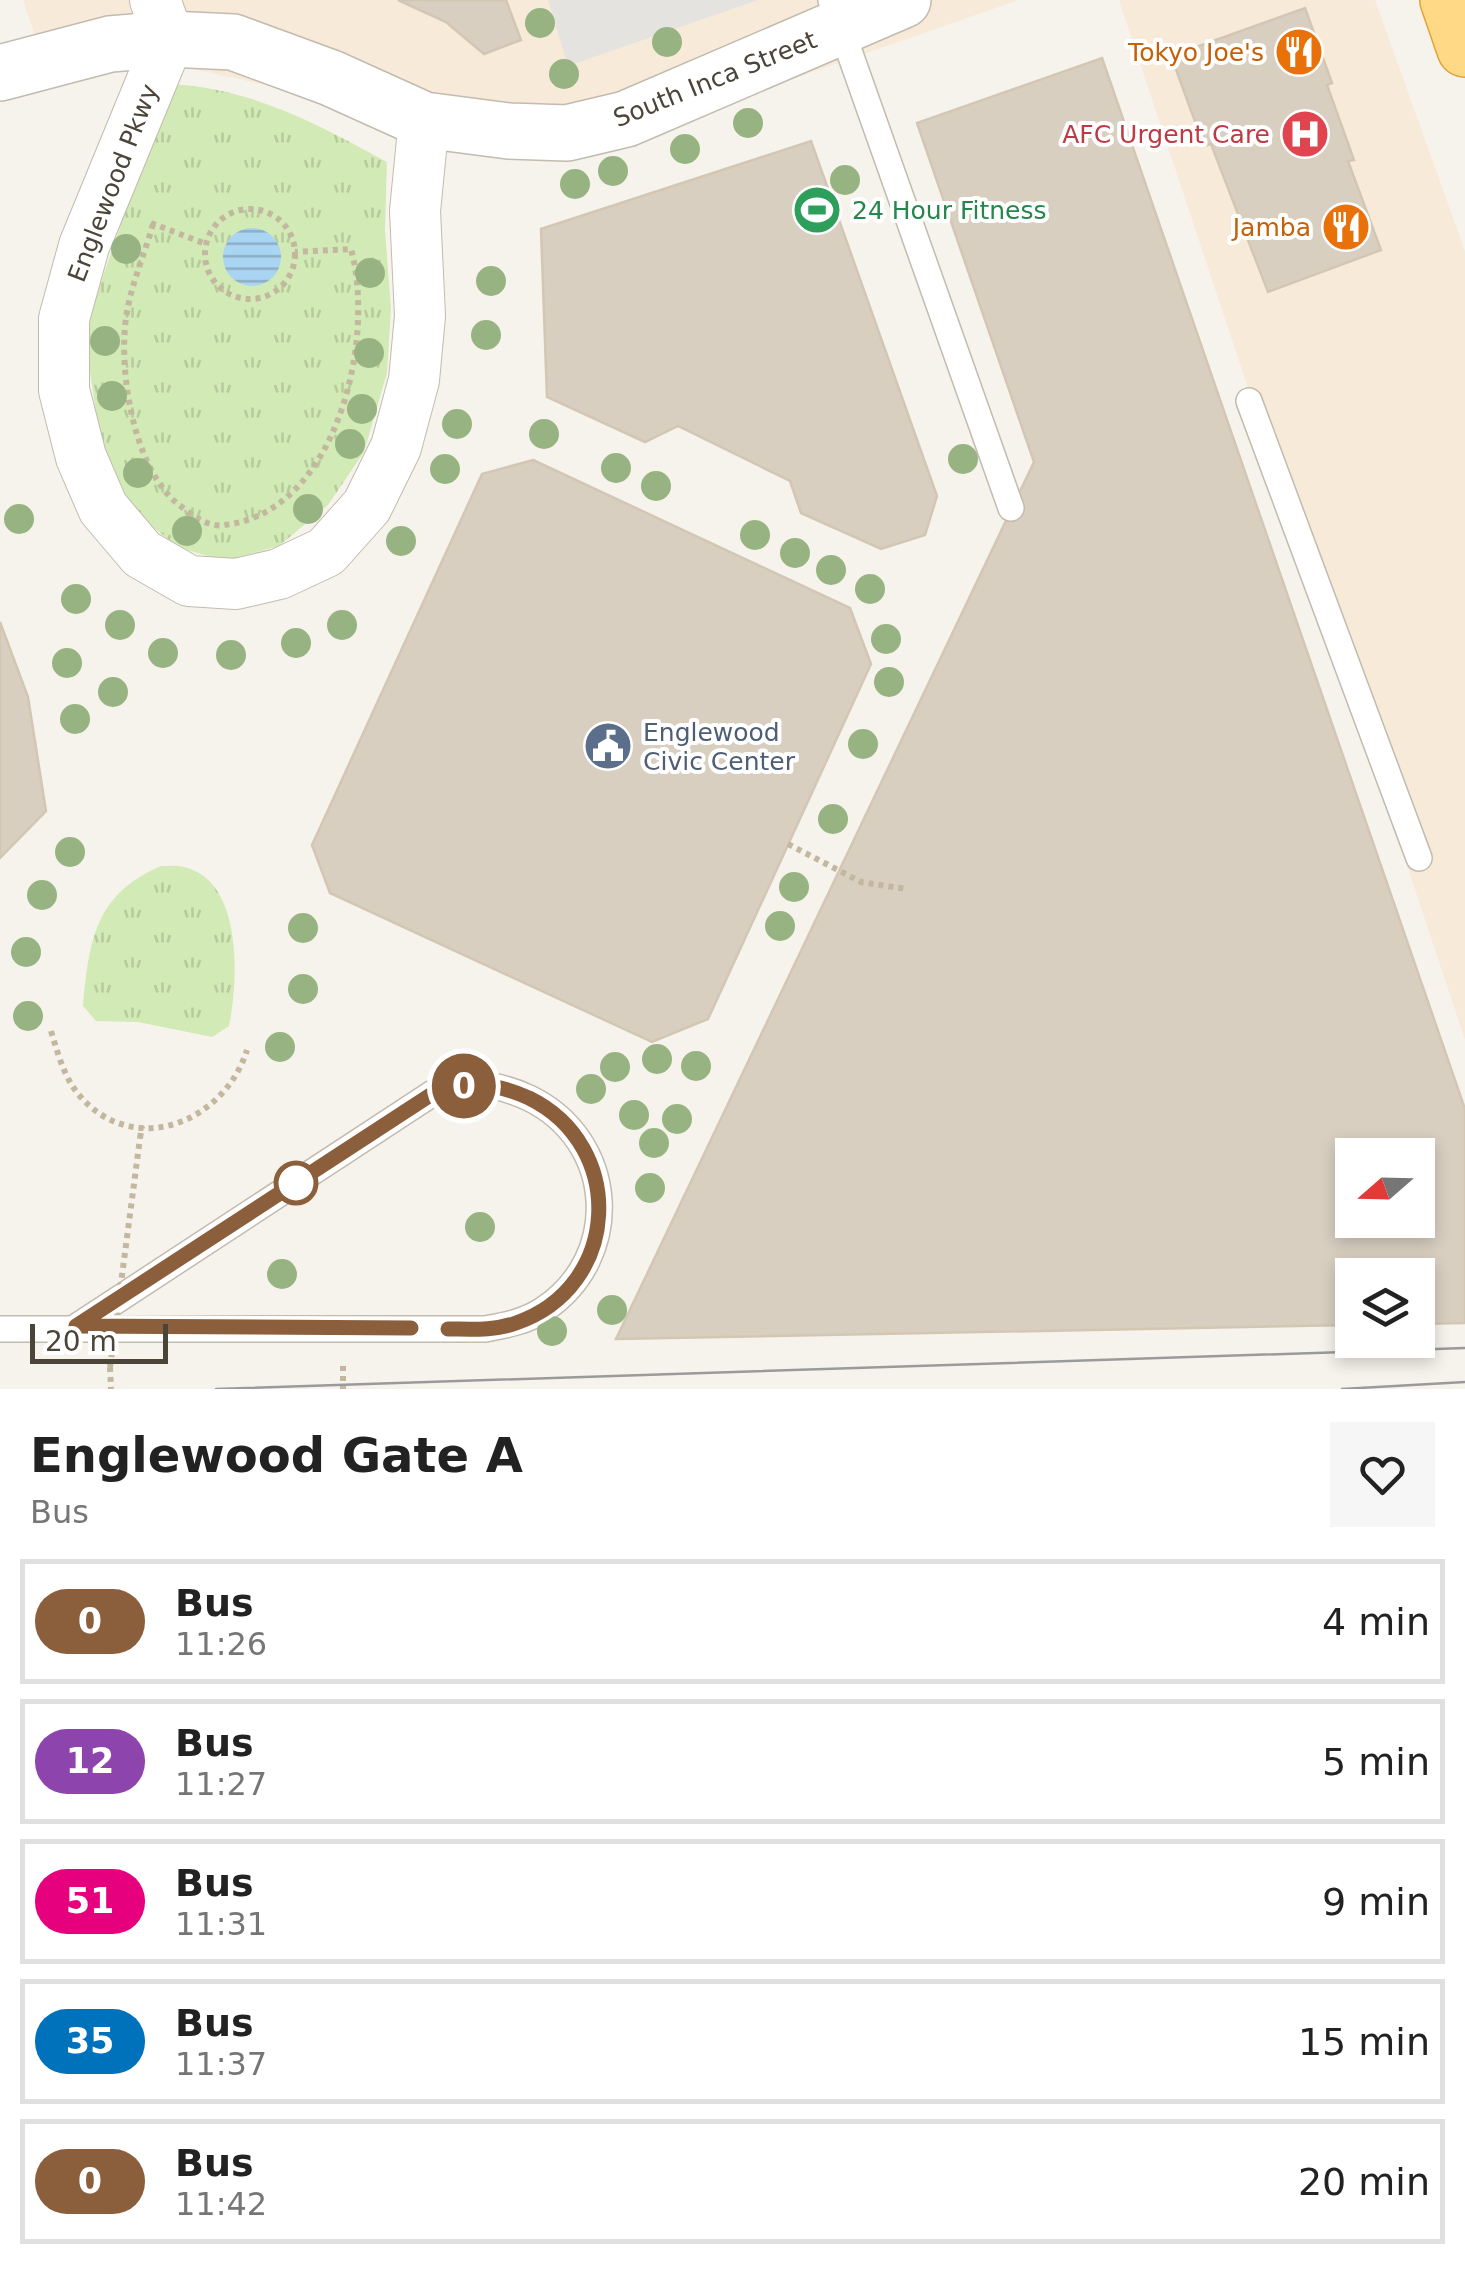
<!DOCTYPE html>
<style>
:root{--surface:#fff;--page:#f6f6f6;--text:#222;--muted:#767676;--line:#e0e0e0}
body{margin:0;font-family:"DejaVu Sans",sans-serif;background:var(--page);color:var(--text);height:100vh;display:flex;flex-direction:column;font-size:38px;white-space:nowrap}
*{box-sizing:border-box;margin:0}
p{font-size:32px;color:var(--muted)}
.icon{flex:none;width:55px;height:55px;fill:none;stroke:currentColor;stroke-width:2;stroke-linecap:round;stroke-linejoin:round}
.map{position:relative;height:1389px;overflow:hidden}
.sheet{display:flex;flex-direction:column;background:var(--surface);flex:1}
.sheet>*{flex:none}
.badge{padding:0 20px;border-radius:32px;font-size:35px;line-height:65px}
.needle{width:65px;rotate:250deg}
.tools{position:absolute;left:1335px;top:1138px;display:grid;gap:20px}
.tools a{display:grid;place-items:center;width:100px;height:100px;border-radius:0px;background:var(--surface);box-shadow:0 5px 15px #0003;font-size:50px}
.scale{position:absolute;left:30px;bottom:25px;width:138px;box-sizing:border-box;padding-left:10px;border:5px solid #4b4439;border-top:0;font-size:28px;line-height:35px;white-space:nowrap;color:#4b4439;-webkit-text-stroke:8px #fff;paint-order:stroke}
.map>.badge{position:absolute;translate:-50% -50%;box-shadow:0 0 0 5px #fff}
.round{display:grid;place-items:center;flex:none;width:105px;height:105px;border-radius:0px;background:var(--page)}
.summary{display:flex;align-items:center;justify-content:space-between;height:170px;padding:0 30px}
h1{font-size:48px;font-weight:700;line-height:75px}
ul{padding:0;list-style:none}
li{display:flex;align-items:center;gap:30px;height:125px;margin:0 20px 15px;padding:0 10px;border:5px solid var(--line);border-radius:0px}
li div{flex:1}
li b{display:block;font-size:38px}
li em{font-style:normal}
li .badge{min-width:110px;font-weight:700;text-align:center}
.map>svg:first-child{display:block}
.commercial{fill:#f7ead8}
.grass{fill:url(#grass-tufts)}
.parking{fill:#e5e3e0}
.water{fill:url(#water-rules)}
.building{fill:#d8cfc1;stroke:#d3c7b4;stroke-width:2.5;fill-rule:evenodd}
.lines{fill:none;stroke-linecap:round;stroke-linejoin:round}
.service-casing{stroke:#c2bbae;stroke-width:28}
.minor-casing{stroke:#c2bbae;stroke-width:52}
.tertiary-casing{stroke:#c2bbae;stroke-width:58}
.trunk-casing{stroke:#e0a43c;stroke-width:58}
.path{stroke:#c4b79f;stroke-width:6;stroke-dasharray:5 5;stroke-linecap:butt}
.service{stroke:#fff;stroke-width:25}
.minor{stroke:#fff;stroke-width:50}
.tertiary{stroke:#fff;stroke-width:55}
.trunk{stroke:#ffd985;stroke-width:55}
.tram{stroke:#9a9a9a;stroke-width:2.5}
.path-bridge{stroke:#c4b79f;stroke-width:6;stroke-dasharray:5 5;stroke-linecap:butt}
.tree{fill:#97b381}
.line-casing{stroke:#fff;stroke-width:22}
.line{stroke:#8b5e3c;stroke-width:15}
.stop-dot{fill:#fff;stroke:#8b5e3c;stroke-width:5}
.labels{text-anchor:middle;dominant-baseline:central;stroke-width:8;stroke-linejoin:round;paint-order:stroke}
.food-label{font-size:25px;fill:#c56008;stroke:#fff;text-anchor:end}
.street-label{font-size:25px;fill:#4b4439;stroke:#fff}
.health-label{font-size:25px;fill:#be3a42;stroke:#fff;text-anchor:end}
.leisure-label{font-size:25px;fill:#27864d;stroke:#fff;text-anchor:start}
.service-label{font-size:25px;fill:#4e5e75;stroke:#fff;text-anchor:start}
</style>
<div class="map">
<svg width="1465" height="1389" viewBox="0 0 1465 1389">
<defs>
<pattern id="grass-tufts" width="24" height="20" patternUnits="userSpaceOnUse" patternTransform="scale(2.5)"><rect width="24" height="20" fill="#d2eab5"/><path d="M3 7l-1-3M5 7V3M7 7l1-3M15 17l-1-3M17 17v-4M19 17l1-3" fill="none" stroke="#b6ca9c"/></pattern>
<pattern id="water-rules" width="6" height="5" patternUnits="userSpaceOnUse" patternTransform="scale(2.5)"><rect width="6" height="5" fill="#a9d4f2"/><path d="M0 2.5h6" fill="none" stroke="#8caec5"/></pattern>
</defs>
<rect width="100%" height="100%" fill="#f6f3ec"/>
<g class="commercial">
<polygon points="23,0 1019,0 580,153 35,35"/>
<polygon points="1119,0 1375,0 1465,251 1465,1040"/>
</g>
<g class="grass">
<path d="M172,84C254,89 317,124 387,162L385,230L391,309L387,373L364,452L328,505L279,546L224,561L178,547L130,509L102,452L84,332L161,107Z"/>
<path d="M161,866C168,866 177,865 184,867C244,881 238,982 229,1026L212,1037L138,1022L96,1021L83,1006C89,941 95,894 161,866Z"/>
</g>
<polygon class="parking" points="548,0 758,0 568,66"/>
<circle class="water" cx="252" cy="257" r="29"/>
<g class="building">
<polygon points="398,0 506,0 521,40 484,54 446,22"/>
<polygon points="1305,8 1332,83 1327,85 1354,160 1348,161 1381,250 1268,292 1211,144 1204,146 1171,56"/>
<path d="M1102,58L1465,1109V1323L1418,1324V1275H1352V1325L616,1339L1034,462L917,123ZM1352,1155H1418V1220H1352Z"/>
<polygon points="811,141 937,496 925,535 881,549 801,513 790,481 678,426 645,442 547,397 541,229"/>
<polygon points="533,460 850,608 871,664 708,1019 652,1042 330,893 312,845 482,474"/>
<polygon points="0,622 28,697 46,811 0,858"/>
</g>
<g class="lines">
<g class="service-casing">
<g id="service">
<polyline points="831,0 1011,508"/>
<polyline points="1249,401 1419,858"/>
<path d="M0,1329H485C506,1325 525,1322 543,1310C624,1257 616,1140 529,1098C512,1090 490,1084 470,1085C458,1086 445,1091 433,1093L76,1327"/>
</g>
</g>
<g class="minor-casing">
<polyline id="minor" points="155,0 169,39 84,246 64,319 64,390 81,457 103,508 142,554 189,581 236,584 279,574 326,552 367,506 396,447 414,380 420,316 415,211 424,120"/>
</g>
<g class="tertiary-casing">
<polyline id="tertiary" points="0,73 110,44 169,39 233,42 331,78 424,120 509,131 567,133 626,119 903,0"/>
</g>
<g class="trunk-casing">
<polyline id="trunk" points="1448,0 1465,49"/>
</g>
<g class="path">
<circle cx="250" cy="254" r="45"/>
<polyline points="151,223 206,244"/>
<path d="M153,224C145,253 132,282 127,312C117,366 133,469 178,504C191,514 207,528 225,525C337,512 376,339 351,249L295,252"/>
<polyline points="788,844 861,882 906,889"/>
<path d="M51,1031C58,1054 64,1077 79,1095C133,1159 224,1123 247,1050"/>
<polyline points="140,1138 142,1126"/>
<polyline points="343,1366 343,1389"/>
<polyline points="110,1367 111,1389"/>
</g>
<use href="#service" class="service"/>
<use href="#minor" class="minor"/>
<use href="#tertiary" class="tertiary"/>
<use href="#trunk" class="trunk"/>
<g class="tram">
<polyline points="216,1389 1465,1348"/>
<polyline points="1342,1389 1465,1382"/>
</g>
<polyline class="path-bridge" points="110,1367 140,1138"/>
</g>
<g class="tree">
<circle cx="540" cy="23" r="15"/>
<circle cx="667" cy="42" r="15"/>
<circle cx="564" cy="74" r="15"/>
<circle cx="748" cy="123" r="15"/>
<circle cx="685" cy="149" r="15"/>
<circle cx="613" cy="171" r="15"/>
<circle cx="845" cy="180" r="15"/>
<circle cx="575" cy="184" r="15"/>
<circle cx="126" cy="249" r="15"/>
<circle cx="370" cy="273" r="15"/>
<circle cx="491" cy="281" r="15"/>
<circle cx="486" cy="335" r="15"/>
<circle cx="105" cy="341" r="15"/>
<circle cx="369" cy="353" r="15"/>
<circle cx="112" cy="396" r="15"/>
<circle cx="362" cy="409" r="15"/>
<circle cx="457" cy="424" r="15"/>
<circle cx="544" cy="434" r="15"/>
<circle cx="350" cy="444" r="15"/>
<circle cx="963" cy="459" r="15"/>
<circle cx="616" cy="468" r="15"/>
<circle cx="445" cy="469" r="15"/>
<circle cx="138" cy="473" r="15"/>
<circle cx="656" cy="486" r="15"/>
<circle cx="308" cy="509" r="15"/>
<circle cx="19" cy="519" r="15"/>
<circle cx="187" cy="531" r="15"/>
<circle cx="755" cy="535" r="15"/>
<circle cx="401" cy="541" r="15"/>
<circle cx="795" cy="553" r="15"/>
<circle cx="831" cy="570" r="15"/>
<circle cx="870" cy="589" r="15"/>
<circle cx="76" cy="599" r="15"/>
<circle cx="120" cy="625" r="15"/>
<circle cx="342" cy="625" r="15"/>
<circle cx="886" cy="639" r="15"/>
<circle cx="296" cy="643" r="15"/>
<circle cx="163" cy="653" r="15"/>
<circle cx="231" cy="655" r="15"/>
<circle cx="67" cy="663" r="15"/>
<circle cx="889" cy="682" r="15"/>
<circle cx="113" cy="692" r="15"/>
<circle cx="75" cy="719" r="15"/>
<circle cx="863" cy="744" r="15"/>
<circle cx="833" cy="819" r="15"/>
<circle cx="70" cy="852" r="15"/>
<circle cx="794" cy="887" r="15"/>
<circle cx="42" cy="895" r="15"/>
<circle cx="780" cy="926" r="15"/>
<circle cx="303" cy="928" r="15"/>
<circle cx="26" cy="952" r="15"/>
<circle cx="303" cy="989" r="15"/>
<circle cx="28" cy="1016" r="15"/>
<circle cx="280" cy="1047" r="15"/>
<circle cx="657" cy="1059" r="15"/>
<circle cx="696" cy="1066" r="15"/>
<circle cx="615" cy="1067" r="15"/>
<circle cx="591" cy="1089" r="15"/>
<circle cx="634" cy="1115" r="15"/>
<circle cx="677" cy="1119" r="15"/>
<circle cx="654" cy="1143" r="15"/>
<circle cx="650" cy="1188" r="15"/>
<circle cx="480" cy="1227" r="15"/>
<circle cx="282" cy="1274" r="15"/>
<circle cx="612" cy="1310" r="15"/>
<circle cx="552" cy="1331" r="15"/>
</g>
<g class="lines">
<g class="line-casing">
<path id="line" d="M411,1328L76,1326L432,1094C445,1091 458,1086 470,1085C489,1083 511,1090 529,1098C627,1146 621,1287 516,1323C494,1331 470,1329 448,1329"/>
</g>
<use href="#line" class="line"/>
</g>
<defs>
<g id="restaurant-disc" transform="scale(2.5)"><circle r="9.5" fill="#e8710a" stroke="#fff"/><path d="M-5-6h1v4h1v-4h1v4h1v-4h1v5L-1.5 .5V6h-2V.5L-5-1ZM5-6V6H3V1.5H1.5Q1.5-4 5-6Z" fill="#fff"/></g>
<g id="hospital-disc" transform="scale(2.5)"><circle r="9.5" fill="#e0444e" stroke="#fff"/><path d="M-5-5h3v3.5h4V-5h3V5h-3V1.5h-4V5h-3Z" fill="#fff"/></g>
<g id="stadium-disc" transform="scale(2.5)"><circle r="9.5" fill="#2e9e5b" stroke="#fff"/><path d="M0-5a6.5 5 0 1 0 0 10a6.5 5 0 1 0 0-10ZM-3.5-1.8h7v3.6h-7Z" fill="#fff"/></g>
<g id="civic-disc" transform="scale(2.5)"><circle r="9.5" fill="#5c6f8a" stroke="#fff"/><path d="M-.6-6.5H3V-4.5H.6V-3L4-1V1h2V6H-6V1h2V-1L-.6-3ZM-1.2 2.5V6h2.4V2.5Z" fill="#fff"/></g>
</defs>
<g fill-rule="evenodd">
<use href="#restaurant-disc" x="1299" y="52"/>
<use href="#hospital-disc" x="1305" y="134"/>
<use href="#stadium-disc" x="817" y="210"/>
<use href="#restaurant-disc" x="1346" y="227"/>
<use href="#civic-disc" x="608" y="746"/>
</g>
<circle class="stop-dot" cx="296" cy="1183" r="20"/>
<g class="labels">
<g class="food-label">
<text x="1264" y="52">Tokyo Joe's</text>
<text x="1311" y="227">Jamba</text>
</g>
<g class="street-label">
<text transform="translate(715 79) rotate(-22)">South Inca Street</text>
<text transform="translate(113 183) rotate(-69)">Englewood Pkwy</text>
</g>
<g class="health-label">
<text x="1270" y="134">AFC Urgent Care</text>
</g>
<g class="leisure-label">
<text x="852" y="210">24 Hour Fitness</text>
</g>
<g class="service-label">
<text x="643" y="732">Englewood<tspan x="643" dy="29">Civic Center</tspan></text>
</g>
</g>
</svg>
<div class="tools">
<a><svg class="needle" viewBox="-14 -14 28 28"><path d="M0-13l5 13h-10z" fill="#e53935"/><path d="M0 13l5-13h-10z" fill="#767676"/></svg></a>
<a><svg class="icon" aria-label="layers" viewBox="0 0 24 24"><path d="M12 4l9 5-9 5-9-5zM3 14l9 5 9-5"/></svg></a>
</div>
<div class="scale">20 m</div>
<b class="badge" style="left:464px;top:1086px;background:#8b5e3c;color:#fff">0</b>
</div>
<section class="sheet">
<div class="summary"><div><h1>Englewood Gate A</h1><p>Bus</p></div><a class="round"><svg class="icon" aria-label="heart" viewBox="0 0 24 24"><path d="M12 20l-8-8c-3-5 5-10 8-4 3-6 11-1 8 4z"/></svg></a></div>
<ul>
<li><span class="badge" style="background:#8b5e3c;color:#fff">0</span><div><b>Bus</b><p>11:26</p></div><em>4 min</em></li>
<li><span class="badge" style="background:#8e44ad;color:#fff">12</span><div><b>Bus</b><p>11:27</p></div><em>5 min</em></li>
<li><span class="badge" style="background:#e6007e;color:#fff">51</span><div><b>Bus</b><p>11:31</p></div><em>9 min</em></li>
<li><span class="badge" style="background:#0072bc;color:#fff">35</span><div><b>Bus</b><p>11:37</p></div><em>15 min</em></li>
<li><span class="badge" style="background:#8b5e3c;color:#fff">0</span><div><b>Bus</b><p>11:42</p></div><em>20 min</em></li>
</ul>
</section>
